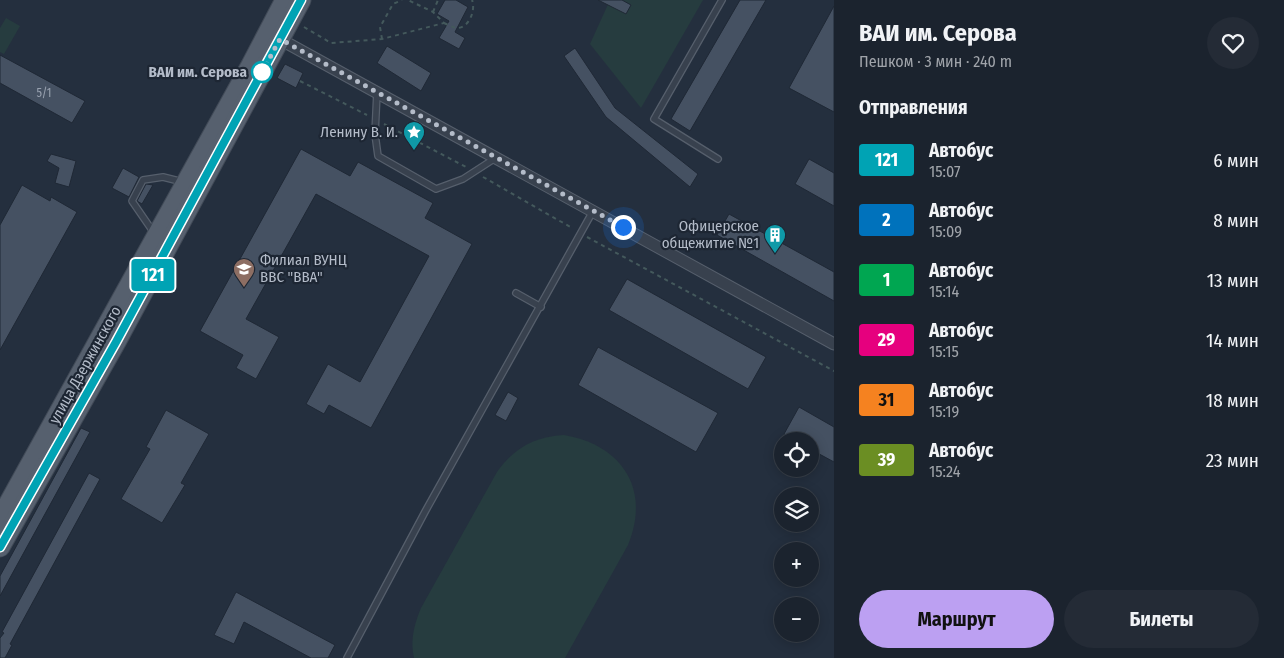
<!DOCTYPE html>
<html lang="ru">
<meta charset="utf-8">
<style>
:root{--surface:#1b232e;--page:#242b36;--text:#f1f3f6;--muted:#a0a4aa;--line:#39404a;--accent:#bca0f2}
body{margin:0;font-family:"Fira Sans Condensed",sans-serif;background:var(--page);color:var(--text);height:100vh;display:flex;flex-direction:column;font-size:19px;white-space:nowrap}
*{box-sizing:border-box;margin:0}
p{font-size:16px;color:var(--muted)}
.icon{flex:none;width:28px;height:28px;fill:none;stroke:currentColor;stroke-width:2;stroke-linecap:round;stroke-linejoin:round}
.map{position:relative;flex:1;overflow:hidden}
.sheet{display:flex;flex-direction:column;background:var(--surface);width:450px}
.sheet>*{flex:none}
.badge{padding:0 10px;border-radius:4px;font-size:18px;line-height:32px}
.fabs{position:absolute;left:774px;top:432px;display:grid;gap:10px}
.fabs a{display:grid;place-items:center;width:45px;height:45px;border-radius:50%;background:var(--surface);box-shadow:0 2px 12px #0003,0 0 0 1px var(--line);font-size:25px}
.you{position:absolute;width:25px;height:25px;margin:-12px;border:4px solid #fff;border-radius:50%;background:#1a73e8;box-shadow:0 0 0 8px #1a73e833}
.map>.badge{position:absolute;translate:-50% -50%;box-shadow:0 0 0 2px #fff}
h2{padding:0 25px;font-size:19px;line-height:45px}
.round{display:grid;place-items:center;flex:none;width:52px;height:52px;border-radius:26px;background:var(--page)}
.headline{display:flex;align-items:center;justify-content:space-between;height:85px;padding:0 25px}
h1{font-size:24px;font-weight:700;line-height:38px}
.cta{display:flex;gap:10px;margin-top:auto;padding:10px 25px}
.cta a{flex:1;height:58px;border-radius:30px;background:var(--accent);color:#111;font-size:20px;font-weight:700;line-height:58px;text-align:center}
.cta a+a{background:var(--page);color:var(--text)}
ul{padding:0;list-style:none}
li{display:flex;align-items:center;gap:15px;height:60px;padding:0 25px}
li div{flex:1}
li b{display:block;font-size:19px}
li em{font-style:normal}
li .badge{min-width:55px;font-weight:700;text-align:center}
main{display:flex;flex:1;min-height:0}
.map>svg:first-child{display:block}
.green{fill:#263c3f}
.building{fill:#455162;stroke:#1f2835}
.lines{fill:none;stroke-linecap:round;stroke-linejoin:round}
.service-casing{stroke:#565f6c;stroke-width:8}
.minor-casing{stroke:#565f6c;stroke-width:13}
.primary-casing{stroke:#414a57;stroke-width:21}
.path{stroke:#44595c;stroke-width:2;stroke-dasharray:4 4;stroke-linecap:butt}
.service{stroke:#38414e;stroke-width:5.5}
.minor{stroke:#38414e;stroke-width:11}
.primary{stroke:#56606e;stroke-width:19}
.line-casing{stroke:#fff;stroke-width:11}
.line{stroke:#00a3b4;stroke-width:8}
.walk{stroke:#b4bcc9;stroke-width:5;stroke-dasharray:0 9}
.stop-dot{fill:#fff;stroke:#00a3b4;stroke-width:2.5}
.labels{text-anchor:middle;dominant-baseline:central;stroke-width:4.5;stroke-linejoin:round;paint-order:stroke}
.number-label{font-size:12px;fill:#98a1af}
.stop-label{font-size:15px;font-weight:bold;fill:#b4bcc9;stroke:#1d2633;text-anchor:end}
.poi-label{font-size:15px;fill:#b4bcc9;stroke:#1d2633;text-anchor:end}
.street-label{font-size:15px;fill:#b4bcc9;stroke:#1d2633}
</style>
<main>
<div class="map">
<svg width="834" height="658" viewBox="0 0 834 658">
<rect width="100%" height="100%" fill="#242f3e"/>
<g class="green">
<polygon points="610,0 703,0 641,108 590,44"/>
<polygon points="6,18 20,26 4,54 0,52 0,28"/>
<path d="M564,435C622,445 651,489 628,545L565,658H414C410,640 414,625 421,608L497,472C514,448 534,437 564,435Z"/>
</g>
<g class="building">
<polygon points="445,0 456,0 468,7 455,32 465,38 459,49 439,38 449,21 437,14"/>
<polygon points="598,0 622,0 631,5 626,14"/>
<polygon points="740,0 766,0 690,131 671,119"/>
<polygon points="834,6 834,112 789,88"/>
<polygon points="387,46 431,73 421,91 377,63"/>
<polygon points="575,48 615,108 698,174 690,187 606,117 564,56"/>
<polygon points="0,55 85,101 72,123 0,83"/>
<polygon points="285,64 303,73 296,88 277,78"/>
<polygon points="301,149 350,176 358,162 433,203 425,218 472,244 371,428 329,405 324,414 306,404 328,364 360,382 429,256 316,194 246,319 279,337 256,379 236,368 243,355 200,331"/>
<polygon points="51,154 76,161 69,187 55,183 59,168 47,161"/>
<polygon points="809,159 834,173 834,206 795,184"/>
<polygon points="123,168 139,177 129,197 112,188"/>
<polygon points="146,184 153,185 142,204 137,201"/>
<polygon points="22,185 50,201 51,197 77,212 0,350 0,225"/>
<polygon points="729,214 834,272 834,301 717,235"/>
<polygon points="627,279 766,357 748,389 609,310"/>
<polygon points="598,347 718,413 696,452 578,385"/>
<polygon points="508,392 518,398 506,421 495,415"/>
<polygon points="799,407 834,427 834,462 810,449 810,441 796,441 784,434"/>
<polygon points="166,410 209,434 181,483 185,485 162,523 121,499 150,449 146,447"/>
<polygon points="81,428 90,432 0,596 0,576"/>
<polygon points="89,473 100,479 10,644 12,645 5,658 0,658 0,638 4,633 2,632"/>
<polygon points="236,592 335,645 328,658 311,658 244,622 234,644 214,635"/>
</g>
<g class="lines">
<g class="service-casing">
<g id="service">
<polyline points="377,92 375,134 378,156 436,189 463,179 497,157"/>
<polyline points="718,159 654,119 722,0"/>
<polyline points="154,233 132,201 143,180 163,177 183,182"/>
<polyline points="516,293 541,307"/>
<polyline points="347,658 426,510 593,211"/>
</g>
</g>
<g class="minor-casing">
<polyline id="minor" points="276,37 834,344"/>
</g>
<g class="primary-casing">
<g id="primary">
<polyline points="0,519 251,65 285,0"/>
<polyline points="0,547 116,342 301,0"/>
</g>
</g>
<g class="path">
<polyline points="433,12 438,0"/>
<path d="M444,23C448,25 452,27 456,28C469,29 476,10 472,0"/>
<polyline points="304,27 331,43 382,39 444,23 433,12 408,0"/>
<polyline points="382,39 380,27 393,4 402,0"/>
<polyline points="300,81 367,115"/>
<polyline points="384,124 466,167"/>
<polyline points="483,177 572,228"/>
<polyline points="587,237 834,371"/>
</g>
<use href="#service" class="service"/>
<use href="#minor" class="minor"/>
<use href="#primary" class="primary"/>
</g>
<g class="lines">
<g class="line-casing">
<polyline id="line" points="0,547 116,342 301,0"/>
</g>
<use href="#line" class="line"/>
<polyline class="walk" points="262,72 280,39 623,227"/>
</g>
<defs>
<g id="sight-pin" transform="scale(1.125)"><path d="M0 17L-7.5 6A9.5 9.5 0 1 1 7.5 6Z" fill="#0f9aa8" stroke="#1d2633"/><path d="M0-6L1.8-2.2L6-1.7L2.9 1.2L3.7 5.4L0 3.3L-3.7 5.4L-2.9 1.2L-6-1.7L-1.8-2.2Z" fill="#fff"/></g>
<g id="building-pin" transform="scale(1.125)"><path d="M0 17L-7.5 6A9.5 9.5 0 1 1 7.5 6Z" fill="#0f9aa8" stroke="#1d2633"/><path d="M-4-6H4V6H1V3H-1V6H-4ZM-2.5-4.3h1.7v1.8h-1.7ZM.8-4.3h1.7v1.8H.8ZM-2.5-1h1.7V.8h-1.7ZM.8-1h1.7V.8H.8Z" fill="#fff"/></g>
<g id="university-pin" transform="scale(1.125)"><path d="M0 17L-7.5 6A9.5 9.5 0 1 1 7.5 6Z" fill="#8d6e63" stroke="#1d2633"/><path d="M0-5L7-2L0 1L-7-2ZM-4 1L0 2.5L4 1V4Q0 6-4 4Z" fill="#fff"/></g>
</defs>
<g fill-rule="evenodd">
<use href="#sight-pin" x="414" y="132"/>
<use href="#building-pin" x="775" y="235"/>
<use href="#university-pin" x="244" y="269"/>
</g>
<circle class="stop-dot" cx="262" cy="72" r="10"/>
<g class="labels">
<g class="number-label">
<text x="44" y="93">5/1</text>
</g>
<g class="stop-label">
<text x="247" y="72">ВАИ им. Серова</text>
</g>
<g class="poi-label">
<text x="398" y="132">Ленину В. И.</text>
<text x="759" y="226">Офицерское<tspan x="759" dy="17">общежитие №1</tspan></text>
<text x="260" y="260" text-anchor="start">Филиал ВУНЦ<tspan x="260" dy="17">ВВС "ВВА"</tspan></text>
</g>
<g class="street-label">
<text transform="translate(85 365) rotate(-61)">улица Дзержинского</text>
</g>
</g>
</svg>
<div class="fabs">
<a><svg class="icon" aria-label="locate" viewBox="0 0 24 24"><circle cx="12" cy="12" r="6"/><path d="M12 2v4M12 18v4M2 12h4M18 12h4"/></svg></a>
<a><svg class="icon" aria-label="layers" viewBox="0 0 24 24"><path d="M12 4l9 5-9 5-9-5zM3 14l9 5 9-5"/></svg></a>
<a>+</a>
<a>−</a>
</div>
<div class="you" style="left:623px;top:227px"></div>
<b class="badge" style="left:153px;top:275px;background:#00a3b4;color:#fff">121</b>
</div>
<section class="sheet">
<div class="headline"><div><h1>ВАИ им. Серова</h1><p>Пешком · 3 мин · 240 m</p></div><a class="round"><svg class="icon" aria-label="heart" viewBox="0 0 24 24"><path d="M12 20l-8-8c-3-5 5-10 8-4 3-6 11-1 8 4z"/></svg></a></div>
<h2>Отправления</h2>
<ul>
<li><span class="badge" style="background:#00a3b4;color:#fff">121</span><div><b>Автобус</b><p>15:07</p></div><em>6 мин</em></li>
<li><span class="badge" style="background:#0072bc;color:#fff">2</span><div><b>Автобус</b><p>15:09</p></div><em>8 мин</em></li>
<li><span class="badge" style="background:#00a651;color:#fff">1</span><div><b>Автобус</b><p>15:14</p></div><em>13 мин</em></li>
<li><span class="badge" style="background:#e6007e;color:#fff">29</span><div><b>Автобус</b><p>15:15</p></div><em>14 мин</em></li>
<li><span class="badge" style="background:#f58220;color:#111">31</span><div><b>Автобус</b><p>15:19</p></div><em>18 мин</em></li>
<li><span class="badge" style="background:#6b8e23;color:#fff">39</span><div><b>Автобус</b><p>15:24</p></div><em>23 мин</em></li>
</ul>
<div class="cta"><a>Маршрут</a><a>Билеты</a></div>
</section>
</main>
